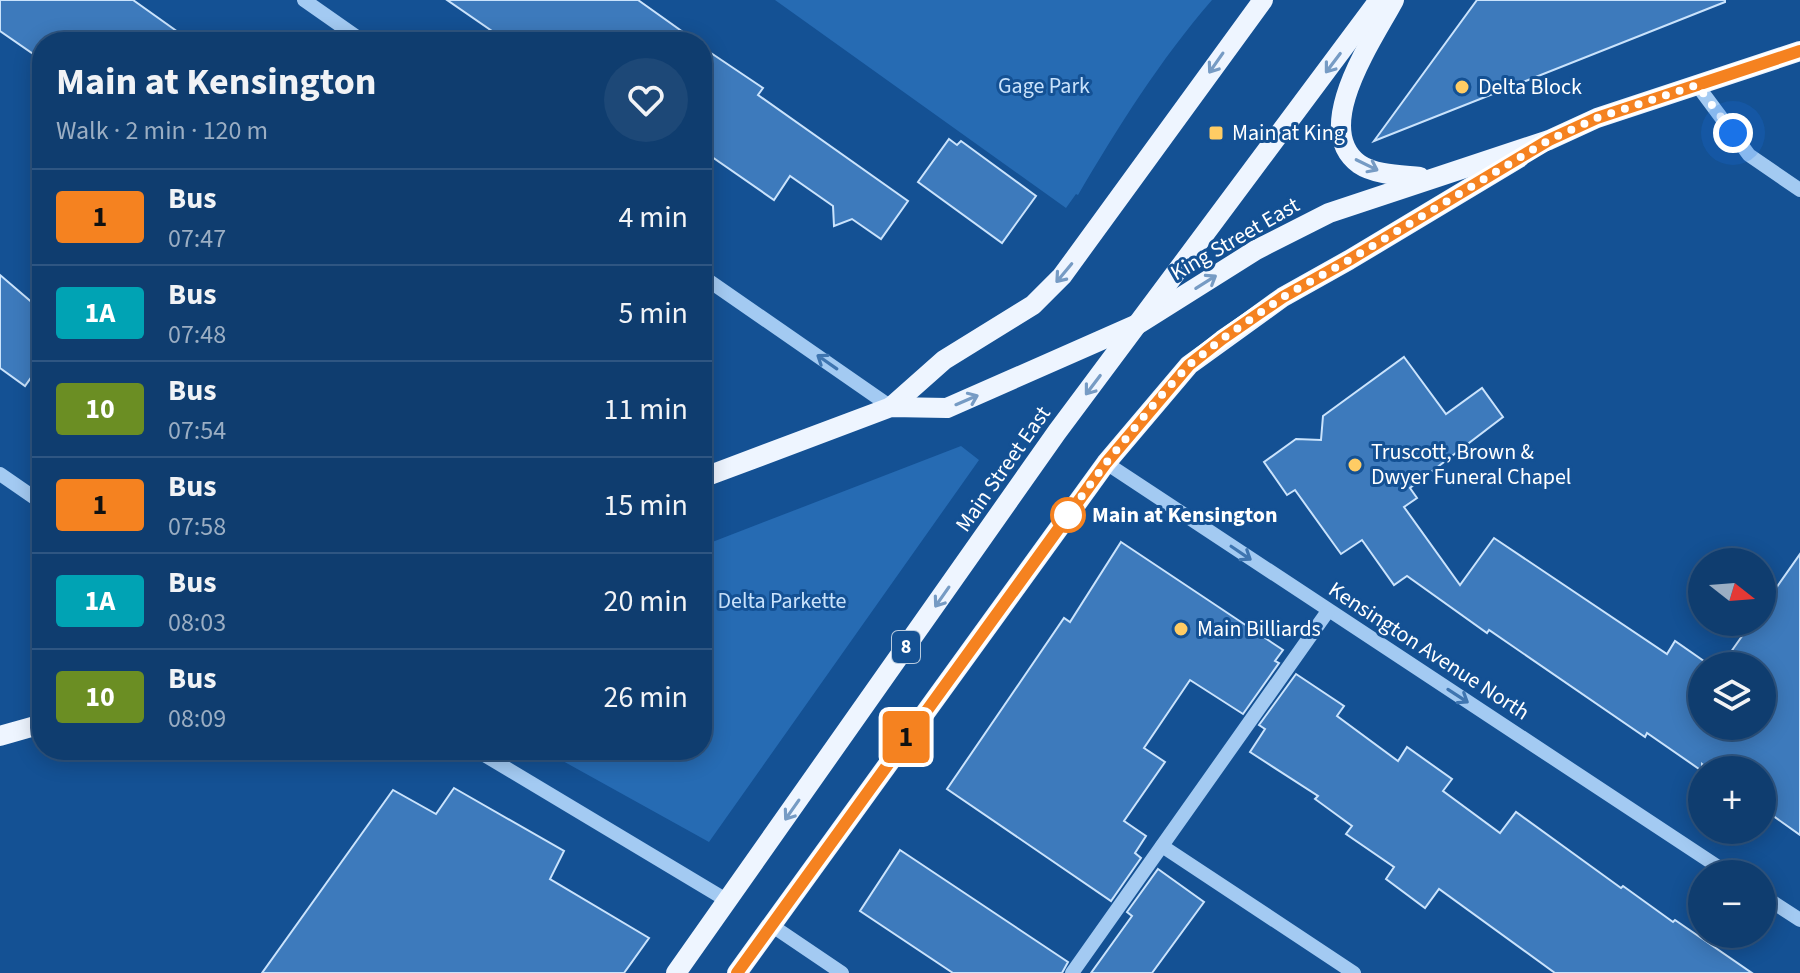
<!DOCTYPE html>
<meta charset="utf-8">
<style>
:root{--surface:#0f3d6f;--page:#1d4877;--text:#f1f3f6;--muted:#9baec3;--line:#2f5682}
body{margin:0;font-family:"Source Sans 3",sans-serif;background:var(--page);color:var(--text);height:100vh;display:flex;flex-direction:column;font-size:30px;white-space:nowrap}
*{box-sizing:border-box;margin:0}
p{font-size:26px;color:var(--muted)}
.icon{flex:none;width:44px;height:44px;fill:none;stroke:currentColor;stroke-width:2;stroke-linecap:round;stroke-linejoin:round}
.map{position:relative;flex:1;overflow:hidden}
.sheet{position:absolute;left:32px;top:32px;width:680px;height:728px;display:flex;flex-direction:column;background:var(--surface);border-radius:32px;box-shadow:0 4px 20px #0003,0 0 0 2px var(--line)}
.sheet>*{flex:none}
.badge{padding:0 16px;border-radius:6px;font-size:28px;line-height:52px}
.needle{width:52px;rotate:107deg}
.fabs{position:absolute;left:1688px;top:548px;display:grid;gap:16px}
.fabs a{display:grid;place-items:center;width:88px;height:88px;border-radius:50%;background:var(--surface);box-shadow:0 4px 20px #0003,0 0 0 2px var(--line);font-size:40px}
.you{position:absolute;width:40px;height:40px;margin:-20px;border:6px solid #fff;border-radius:50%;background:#1a73e8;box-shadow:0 0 0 12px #1a73e833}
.map>.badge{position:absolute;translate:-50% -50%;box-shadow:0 0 0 4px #fff}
.round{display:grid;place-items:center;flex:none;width:84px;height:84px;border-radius:42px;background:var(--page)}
.headline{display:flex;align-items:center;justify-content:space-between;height:136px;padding:0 24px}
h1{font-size:38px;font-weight:700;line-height:60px}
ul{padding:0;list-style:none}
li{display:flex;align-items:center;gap:24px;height:96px;padding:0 24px;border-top:2px solid var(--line)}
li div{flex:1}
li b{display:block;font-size:30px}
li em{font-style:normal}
li .badge{min-width:88px;font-weight:700;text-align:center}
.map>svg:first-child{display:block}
.green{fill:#266bb3}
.building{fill:#3d7abc;stroke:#cae3fc;stroke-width:2}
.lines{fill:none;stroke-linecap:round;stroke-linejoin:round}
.minor{stroke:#a3caf2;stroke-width:14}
.major{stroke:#eef5ff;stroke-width:20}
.oneway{stroke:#769bc4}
.oneway2{stroke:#3f75b0}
.line-casing{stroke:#fff;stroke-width:18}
.line{stroke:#f58220;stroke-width:12}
.walk{stroke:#fff;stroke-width:8;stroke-dasharray:0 14.4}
.poi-dot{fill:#ffcc64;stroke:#145194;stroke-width:3}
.stop-dot{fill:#fff;stroke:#f58220;stroke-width:4}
.labels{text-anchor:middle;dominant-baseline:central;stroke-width:6;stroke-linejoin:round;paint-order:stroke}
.shield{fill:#145194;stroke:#b8cbdf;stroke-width:2}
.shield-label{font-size:20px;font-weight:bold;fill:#fff}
.park-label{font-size:22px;fill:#cae3fc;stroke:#145194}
.poi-label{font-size:22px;fill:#fff;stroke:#145194;text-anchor:start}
.street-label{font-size:22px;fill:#fff;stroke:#145194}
.stop-label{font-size:22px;font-weight:bold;fill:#fff;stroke:#145194;text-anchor:start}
</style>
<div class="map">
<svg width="1800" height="973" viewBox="0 0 1800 973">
<rect width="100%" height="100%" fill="#145194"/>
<g class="green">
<path d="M775,0H1212C1160,60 1118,127 1078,195L1076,194L1066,208Z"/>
<polygon points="961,446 979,460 709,842 543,750 702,750 702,546"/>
</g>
<g class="building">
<polygon points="0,0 133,0 192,42 42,42 42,60 0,31"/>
<polygon points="447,0 638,0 697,42 508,42"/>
<polygon points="1477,0 1725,0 1725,2 1374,141"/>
<polygon points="702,47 763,88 758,95 908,201 881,239 852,219 834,226 833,206 790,176 774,200 702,150"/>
<polygon points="949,139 957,145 961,141 1036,196 1002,243 918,182"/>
<polygon points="0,275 42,311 42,362 25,386 0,368"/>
<polygon points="1404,357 1446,414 1482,388 1503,417 1410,488 1417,498 1404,507 1460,585 1494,538 1667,654 1675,641 1711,666 1702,666 1702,726 1762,726 1762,666 1721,666 1752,622 1762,622 1762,608 1800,554 1800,835 1762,808 1762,770 1710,770 1702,764 1702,771 1647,733 1645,737 1489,630 1487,633 1407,576 1394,585 1362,540 1341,554 1295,490 1287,495 1264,462 1296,439 1321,440 1323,416"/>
<polygon points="1121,542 1283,650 1275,661 1279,663 1243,714 1190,680 1144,748 1165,762 1124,821 1146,836 1135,853 1141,858 1111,901 947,789 1064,618 1070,622"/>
<polygon points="1296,674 1344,706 1337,716 1398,761 1407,747 1452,779 1443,791 1500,833 1516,812 1621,888 1623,886 1673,922 1675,920 1752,973 1555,973 1439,889 1425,908 1386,879 1394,867 1346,834 1352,826 1315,799 1318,796 1250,752 1265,729 1259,725"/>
<polygon points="454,788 564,851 550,879 649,938 624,973 262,973 393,790 436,814"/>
<polygon points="900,850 1068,962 1062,973 953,973 860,911"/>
<polygon points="1158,869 1204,902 1152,973 1091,973 1132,916 1127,912"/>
</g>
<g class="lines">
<g class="minor">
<polyline points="304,0 364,42"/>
<polyline points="1697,85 1749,155 1800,190"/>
<polyline points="702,276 891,407"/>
<polyline points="1106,463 1729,874"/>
<polyline points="0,474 42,503"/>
<polyline points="476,750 728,901"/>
<polyline points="1162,846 1354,973"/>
<polyline points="1762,895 1800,920"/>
<polyline points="771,925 842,973"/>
<polyline points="1072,973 1328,611"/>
</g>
<g class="major">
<path d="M1394,0C1374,38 1310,128 1359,164C1375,175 1401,175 1420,177"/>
<polyline points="891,407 944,360 1033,305 1062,276 1263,0"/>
<polyline points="702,478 891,407 947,408 1140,323 1256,250 1329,213 1549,140 1597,118 1800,51"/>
<polyline points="0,736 42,724"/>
<polyline points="676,973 1057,432 1379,0"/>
<polyline points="737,973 1106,463 1189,365 1283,297 1349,260 1519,158"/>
</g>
</g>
<defs><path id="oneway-shaft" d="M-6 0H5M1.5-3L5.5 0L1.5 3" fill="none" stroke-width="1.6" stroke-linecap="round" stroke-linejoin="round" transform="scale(2)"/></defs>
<g class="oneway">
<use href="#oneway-shaft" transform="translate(1216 63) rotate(125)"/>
<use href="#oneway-shaft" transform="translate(1333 63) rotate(127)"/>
<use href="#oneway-shaft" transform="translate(1367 165) rotate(26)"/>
<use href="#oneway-shaft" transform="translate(1064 273) rotate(130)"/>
<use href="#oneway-shaft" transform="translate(1206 282) rotate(-32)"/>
<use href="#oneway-shaft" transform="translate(1093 385) rotate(127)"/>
<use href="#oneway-shaft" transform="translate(967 400) rotate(-23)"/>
<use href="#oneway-shaft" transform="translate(942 597) rotate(125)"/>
<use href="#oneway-shaft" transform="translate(792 810) rotate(125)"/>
</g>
<g class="oneway2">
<use href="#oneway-shaft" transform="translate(827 362) rotate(-145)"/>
<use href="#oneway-shaft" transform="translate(1241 553) rotate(34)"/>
<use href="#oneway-shaft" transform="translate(1458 696) rotate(33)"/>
</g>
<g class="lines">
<g class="line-casing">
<polyline id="line" points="737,973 1106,463 1189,365 1222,339 1283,297 1349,260 1549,140 1597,118 1800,51"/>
</g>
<use href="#line" class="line"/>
<polyline class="walk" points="1068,515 1062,523 1106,463 1159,398 1189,365 1222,339 1283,297 1349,260 1549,140 1597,118 1697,85 1733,133"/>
</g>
<g class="poi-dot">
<circle cx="1462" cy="87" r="8"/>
<rect x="1208" y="125" width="16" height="16" rx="4"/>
<circle cx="1355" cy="465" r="8"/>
<circle cx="1181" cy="629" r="8"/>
</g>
<circle class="stop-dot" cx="1068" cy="515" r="16"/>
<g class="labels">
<rect class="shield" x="892" y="631" width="28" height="32" rx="6"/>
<g class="shield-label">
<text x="906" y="647">8</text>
</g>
<g class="park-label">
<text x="1044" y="86">Gage Park</text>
<text x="782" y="601">Delta Parkette</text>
</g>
<g class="poi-label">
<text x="1478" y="87">Delta Block</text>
<text x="1232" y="133">Main at King</text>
<text x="1371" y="452">Truscott, Brown &amp;<tspan x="1371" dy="25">Dwyer Funeral Chapel</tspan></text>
<text x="1197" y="629">Main Billiards</text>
</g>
<g class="street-label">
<text transform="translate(1235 239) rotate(-30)">King Street East</text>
<text transform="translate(1003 469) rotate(-55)">Main Street East</text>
<text transform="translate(1429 651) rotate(33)">Kensington Avenue North</text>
</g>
<g class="stop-label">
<text x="1092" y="515">Main at Kensington</text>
</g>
</g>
</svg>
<div class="fabs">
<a><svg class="needle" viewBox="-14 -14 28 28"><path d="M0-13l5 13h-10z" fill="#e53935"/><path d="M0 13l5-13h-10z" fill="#9baec3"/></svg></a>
<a><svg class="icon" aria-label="layers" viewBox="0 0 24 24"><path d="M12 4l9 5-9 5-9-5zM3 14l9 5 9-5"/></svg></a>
<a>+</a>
<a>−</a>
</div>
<div class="you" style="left:1733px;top:133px"></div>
<b class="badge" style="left:906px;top:737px;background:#f58220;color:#111">1</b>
<section class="sheet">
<div class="headline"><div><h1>Main at Kensington</h1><p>Walk · 2 min · 120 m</p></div><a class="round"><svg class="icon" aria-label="heart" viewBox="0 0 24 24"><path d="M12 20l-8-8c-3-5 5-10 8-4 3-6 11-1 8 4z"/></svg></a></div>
<ul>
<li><span class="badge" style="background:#f58220;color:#111">1</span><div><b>Bus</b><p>07:47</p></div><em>4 min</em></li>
<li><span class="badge" style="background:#00a3b4;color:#fff">1A</span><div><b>Bus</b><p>07:48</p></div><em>5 min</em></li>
<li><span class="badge" style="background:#6b8e23;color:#fff">10</span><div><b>Bus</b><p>07:54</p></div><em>11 min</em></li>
<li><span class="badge" style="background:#f58220;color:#111">1</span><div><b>Bus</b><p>07:58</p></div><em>15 min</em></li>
<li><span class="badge" style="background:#00a3b4;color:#fff">1A</span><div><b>Bus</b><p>08:03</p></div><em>20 min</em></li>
<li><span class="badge" style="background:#6b8e23;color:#fff">10</span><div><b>Bus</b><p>08:09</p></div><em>26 min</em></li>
</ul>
</section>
</div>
